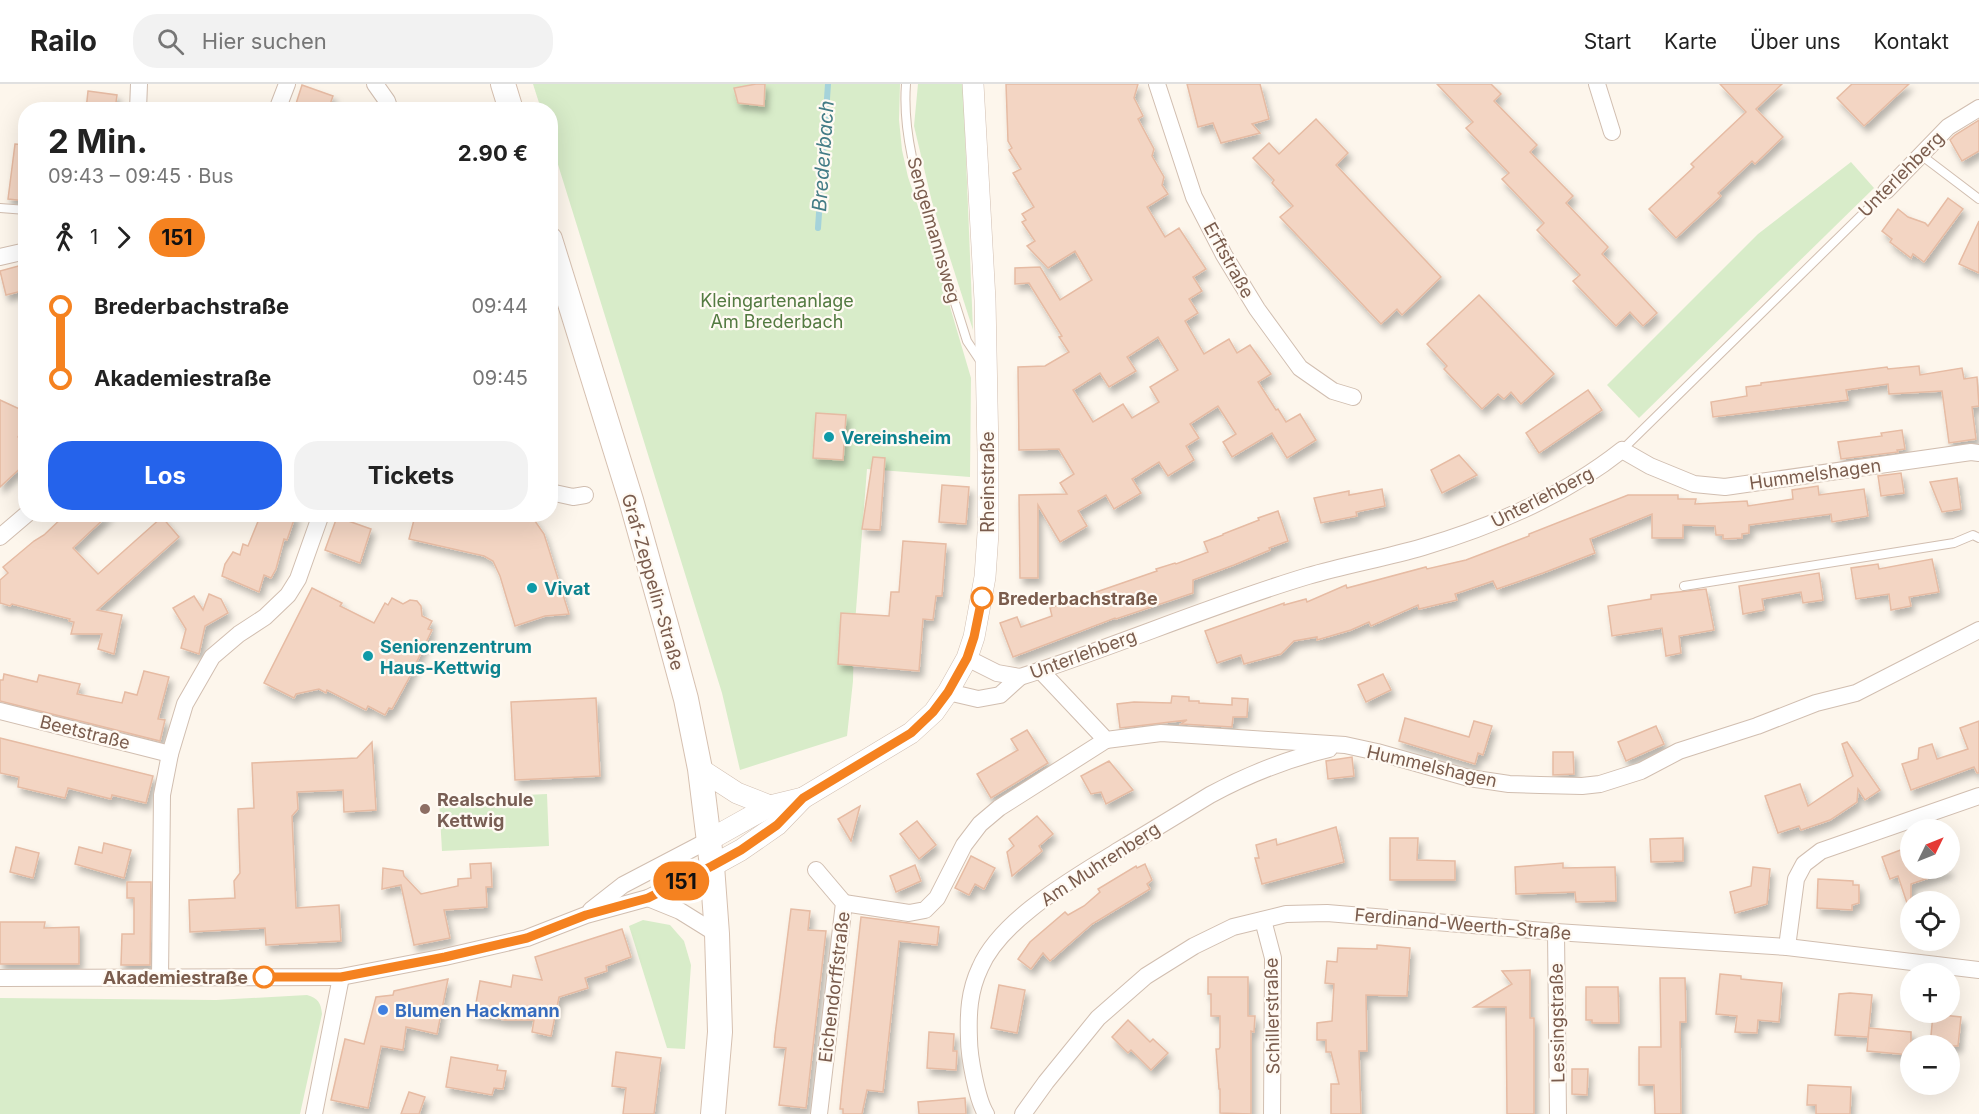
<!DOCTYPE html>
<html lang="de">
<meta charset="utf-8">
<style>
:root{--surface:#fff;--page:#f2f2f2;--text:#222;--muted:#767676;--line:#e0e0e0;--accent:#2563eb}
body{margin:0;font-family:Inter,sans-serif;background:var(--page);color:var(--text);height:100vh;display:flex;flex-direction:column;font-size:22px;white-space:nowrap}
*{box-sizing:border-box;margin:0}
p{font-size:20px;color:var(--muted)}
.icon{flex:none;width:33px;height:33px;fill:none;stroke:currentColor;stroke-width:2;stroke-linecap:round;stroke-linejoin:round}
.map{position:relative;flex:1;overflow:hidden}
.details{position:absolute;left:18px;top:18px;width:540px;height:420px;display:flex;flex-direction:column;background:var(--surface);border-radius:24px;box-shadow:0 6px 24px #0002}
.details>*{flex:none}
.badge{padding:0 12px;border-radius:20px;font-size:21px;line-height:39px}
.needle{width:39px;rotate:47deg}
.buttons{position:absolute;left:1900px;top:735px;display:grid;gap:12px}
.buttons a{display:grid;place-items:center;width:60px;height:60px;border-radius:50%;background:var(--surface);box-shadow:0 6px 24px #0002;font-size:30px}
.map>.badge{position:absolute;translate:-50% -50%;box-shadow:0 0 0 3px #fff}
.legs{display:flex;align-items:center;gap:9px;height:66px;padding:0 30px;font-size:20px}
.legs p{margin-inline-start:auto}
.head{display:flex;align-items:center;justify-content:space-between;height:102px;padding:0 30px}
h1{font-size:33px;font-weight:700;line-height:45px}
.button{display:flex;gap:12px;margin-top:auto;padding:12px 30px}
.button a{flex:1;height:69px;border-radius:24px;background:var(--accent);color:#fff;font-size:24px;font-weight:700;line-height:69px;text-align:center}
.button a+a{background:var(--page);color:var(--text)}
ul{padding:0 30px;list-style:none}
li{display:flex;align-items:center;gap:21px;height:72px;font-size:22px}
li i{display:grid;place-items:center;width:9px;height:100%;margin:0 8px;background:currentColor}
li i::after{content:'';width:15px;height:15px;margin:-8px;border:4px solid;border-radius:50%;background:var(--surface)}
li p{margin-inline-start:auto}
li:first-child i{background:linear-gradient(#0000 50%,currentColor 0)}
li:last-child i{background:linear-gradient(currentColor 50%,#0000 0)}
header{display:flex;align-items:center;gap:36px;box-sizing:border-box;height:84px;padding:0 30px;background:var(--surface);border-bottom:2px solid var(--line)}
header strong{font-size:28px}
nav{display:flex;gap:33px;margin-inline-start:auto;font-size:21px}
.search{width:420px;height:54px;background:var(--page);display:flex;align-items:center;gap:15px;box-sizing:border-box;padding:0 21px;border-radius:24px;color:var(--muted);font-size:22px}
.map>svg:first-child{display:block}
.green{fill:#d8ecc9}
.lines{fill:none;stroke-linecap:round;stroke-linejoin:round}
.stream{stroke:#a5d3da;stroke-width:6}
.building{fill:#f3d5c3;stroke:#e6bba3;stroke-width:1.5;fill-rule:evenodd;filter:url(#shadow)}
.service-casing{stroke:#d1beb0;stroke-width:10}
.minor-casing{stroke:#d1beb0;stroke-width:18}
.tertiary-casing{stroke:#d1beb0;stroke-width:22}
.secondary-casing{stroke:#d6c0b0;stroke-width:26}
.service{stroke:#fff;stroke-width:8}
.minor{stroke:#fff;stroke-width:16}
.tertiary{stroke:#fff;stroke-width:21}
.secondary{stroke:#fff;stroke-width:24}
.line-1-casing{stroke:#fff;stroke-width:14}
.line-1{stroke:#f58220;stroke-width:9}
.culture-dot{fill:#0f9aa8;stroke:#fffaf3;stroke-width:2}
.stop-1-dot{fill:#fff;stroke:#f58220;stroke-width:3}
.education-dot{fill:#8d6e63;stroke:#fffaf3;stroke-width:2}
.shop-dot{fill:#3f7fe0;stroke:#fffaf3;stroke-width:2}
.labels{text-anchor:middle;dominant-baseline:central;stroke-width:4.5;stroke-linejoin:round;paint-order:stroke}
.street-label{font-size:18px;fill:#7a5c4d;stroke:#fffaf3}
.park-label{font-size:18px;fill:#537a41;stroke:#fffaf3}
.culture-label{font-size:18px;font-weight:bold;fill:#0d838f;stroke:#fffaf3;text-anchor:start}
.stop-label{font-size:18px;font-weight:bold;fill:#7a5c4d;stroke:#fffaf3;text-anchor:start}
.education-label{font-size:18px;font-weight:bold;fill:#785e54;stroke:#fffaf3;text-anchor:start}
.shop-label{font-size:18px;font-weight:bold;fill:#366cbe;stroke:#fffaf3;text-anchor:start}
.water-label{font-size:20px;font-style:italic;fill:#437c86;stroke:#fffaf3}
</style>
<header>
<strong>Railo</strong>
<div class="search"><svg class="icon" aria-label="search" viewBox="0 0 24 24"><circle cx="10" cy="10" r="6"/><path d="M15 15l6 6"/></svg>Hier suchen</div>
<nav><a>Start</a><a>Karte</a><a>Über uns</a><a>Kontakt</a></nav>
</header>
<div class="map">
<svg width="1979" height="1030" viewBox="0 0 1979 1030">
<defs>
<filter id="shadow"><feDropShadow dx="3.5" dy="6" stdDeviation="3" flood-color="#0004"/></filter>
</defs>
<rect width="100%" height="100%" fill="#fdf6ec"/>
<g class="green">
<polygon points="533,0 900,0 899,36 902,66 908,93 938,182 971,294 970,393 867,385 854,552 853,597 847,652 740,686 722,609 551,58 550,26 541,25"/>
<polygon points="918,0 963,0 973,246 932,118 914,42"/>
<polygon points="1851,78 1874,104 1639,334 1607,301 1758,150"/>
<polygon points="547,710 549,762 442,767 439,715"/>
<polygon points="643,836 670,841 684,857 691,881 685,965 667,964 629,842"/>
<path d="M307,911C318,914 321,919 322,930L300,1030H0V914L216,916Z"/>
</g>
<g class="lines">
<polyline class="stream" points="818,144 828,0"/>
</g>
<g class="building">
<polygon points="756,0 765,0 764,22 738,19 734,4"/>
<path d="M1006,0H1138L1134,14L1143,32L1138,35L1154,65L1152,72L1164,93L1162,101L1168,110L1147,123L1165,153L1179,144L1206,185L1193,193L1202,207L1189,215L1198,229L1185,237L1204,270L1229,255L1237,269L1250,261L1271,290L1258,298L1276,326L1278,325L1286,338L1300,330L1316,356L1287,374L1272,349L1232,373L1223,358L1236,350L1218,322L1190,340L1199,354L1186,362L1194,376L1168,392L1159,378L1132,395L1141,409L1114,425L1106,411L1078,427L1087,442L1060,458L1038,421V494H1020L1019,411L1067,410L1060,399L1074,390L1059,365L1019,366L1018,283L1045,282L1069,268L1059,253L1062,252L1029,199L1015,200V184L1040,183L1060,216L1092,196L1075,167L1048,184L1027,162L1035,157L1022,138L1026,136L1022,130L1034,123L1013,89L1021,85L1009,66L1012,64L1008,57ZM1158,253L1178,286L1150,303L1159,318L1132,334L1123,320L1093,338L1073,306L1100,289L1109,303L1136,287L1127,273Z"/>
<polygon points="1187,0 1260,0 1269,35 1252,40 1260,49 1221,59 1213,39 1198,43"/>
<polygon points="1437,0 1491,0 1501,10 1494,17 1537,61 1530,68 1573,112 1566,119 1608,163 1602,170 1657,229 1643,242 1630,228 1616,242 1573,197 1580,191 1537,146 1544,139 1502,95 1509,89 1466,44 1473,38"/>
<polygon points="1720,0 1782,0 1756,25 1783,53 1755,80 1752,77 1718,109 1721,112 1676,154 1649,125 1694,83 1691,80 1746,28"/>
<polygon points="1852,0 1909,0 1864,42 1837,14"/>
<polygon points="302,1 333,12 328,26 294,26"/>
<polygon points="88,7 117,11 115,26 86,26"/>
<polygon points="1316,35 1348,69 1336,81 1441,193 1402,231 1397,225 1381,240 1280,133 1293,122 1272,99 1274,96 1253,74 1269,59 1279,70"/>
<polygon points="1979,36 1979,67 1962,77 1950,56 1955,51"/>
<polygon points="15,60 26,61 26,117 8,115"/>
<polygon points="1948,114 1963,125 1924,178 1913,170 1911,174 1890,158 1892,155 1882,147 1898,125 1908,133 1925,139 1928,142"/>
<polygon points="1979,137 1979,189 1959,180"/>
<polygon points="26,180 26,206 6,211 0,187"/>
<polygon points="1479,211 1554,290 1521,320 1511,308 1504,315 1498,310 1482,325 1444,285 1447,282 1427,260"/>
<polygon points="1919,282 1920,291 1962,284 1964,295 1977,293 1979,322 1972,323 1976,355 1949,359 1942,307 1889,310 1888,300 1846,306 1848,316 1713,333 1711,318 1747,312 1746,303 1761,301 1761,299 1887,283 1888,285"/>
<polygon points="1588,306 1602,326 1539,369 1526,349"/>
<polygon points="0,316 26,328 26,342 18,353 26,361 26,379 0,403"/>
<polygon points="816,329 846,331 843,376 813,374"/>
<polygon points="1902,346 1905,365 1897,366 1898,368 1841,375 1838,358 1882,352 1881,349"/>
<polygon points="1459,371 1477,391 1442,409 1431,386"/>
<polygon points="873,373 885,374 880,446 862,445"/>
<polygon points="1901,389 1904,409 1881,412 1878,392"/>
<polygon points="1957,394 1961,425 1942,428 1930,398"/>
<polygon points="942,401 969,403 966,440 939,438"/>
<polygon points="1818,402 1819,411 1864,405 1868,432 1832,438 1831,430 1749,441 1749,449 1742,450 1742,454 1723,455 1723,451 1716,451 1715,442 1683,441 1683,454 1652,454 1652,430 1590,455 1595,469 1543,489 1497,505 1493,497 1455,510 1457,516 1419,525 1418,521 1371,542 1369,538 1351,546 1317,556 1317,553 1294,557 1281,570 1244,580 1241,571 1217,579 1205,547 1284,519 1284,521 1306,515 1307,518 1346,501 1347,504 1426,483 1427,485 1466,476 1529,452 1529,450 1628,411 1678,411 1678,415 1696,415 1695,420 1747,417 1748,422 1793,415 1792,406"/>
<polygon points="1382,405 1385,422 1356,428 1357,432 1321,439 1314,414 1349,407 1349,411"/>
<polygon points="1278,427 1288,457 1269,464 1270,466 1234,481 1193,496 1193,509 1116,535 1115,534 1013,573 1000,539 1017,533 1021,543 1052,532 1050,524 1157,487 1156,485 1175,479 1176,480 1208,468 1204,458 1223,451 1223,450 1259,436 1258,434"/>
<polygon points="66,430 109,430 73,464 98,490 162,433 179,453 97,526 122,531 114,570 98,565 102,550 71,550 74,538 69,537 70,535 12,520 10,522 0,519 0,496 8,489 3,483 34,457 44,451"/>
<polygon points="261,430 296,430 287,456 284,455 276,485 271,494 264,491 259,508 222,492 225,480 233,468 240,471 243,460 248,462"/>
<polygon points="428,430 528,430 535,437 544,450 569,530 545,532 515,542 500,492 493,477 484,472 409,455 415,432 427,435"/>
<polygon points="337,433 371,445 360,479 325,466"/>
<polygon points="903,457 946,460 942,512 936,512 933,536 923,535 919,587 838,580 841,529 889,532 891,508 899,508"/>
<polygon points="1932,475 1939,508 1909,513 1911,522 1891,526 1889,510 1856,515 1851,484 1878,480 1879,485"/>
<polygon points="1819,489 1823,516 1803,519 1801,508 1762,515 1764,526 1743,530 1739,502"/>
<polygon points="312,504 342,519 340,522 374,539 385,519 388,521 392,514 403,520 410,516 417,517 421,522 422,532 432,537 428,545 432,546 408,596 392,625 389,624 385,631 368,622 366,626 327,606 326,609 319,605 296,610 294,614 264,599"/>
<polygon points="1706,505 1714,546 1679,552 1681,569 1666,572 1662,544 1612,552 1608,522 1651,515 1651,511"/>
<polygon points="209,510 221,515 228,529 205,542 199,570 181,564 186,545 173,524 194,512 203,526"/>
<polygon points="144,587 169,593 158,635 165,636 160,657 0,617 0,596 3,596 4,590 37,598 39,591 80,600 77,610 122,619 125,608 137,611"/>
<polygon points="1383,590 1391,606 1366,618 1358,601"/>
<polygon points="1172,612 1189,613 1189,617 1199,617 1199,619 1232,621 1232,614 1248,615 1247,633 1233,633 1232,643 1181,640 1187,636 1120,644 1117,620 1134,618 1171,619"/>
<polygon points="596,614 600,692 515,696 511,618"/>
<polygon points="1405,634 1469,653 1474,637 1492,642 1483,671 1478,669 1475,680 1399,657"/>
<polygon points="1979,637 1979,689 1977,689 1974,683 1911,706 1902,680 1918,675 1919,664 1932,660 1937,675 1968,665 1960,644"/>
<polygon points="1656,642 1664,660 1626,677 1618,658"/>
<polygon points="1027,646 1048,679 991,714 977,690 1018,666 1011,655"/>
<polygon points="0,654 153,692 146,719 112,711 111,715 68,704 65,714 18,703 19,693 0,689"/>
<polygon points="372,658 376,726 344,728 343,706 297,708 298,725 292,732 296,824 339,821 341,857 266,861 265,844 190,848 189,816 235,814 234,797 240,789 238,725 254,724 252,679 357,674"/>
<polygon points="1847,658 1880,706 1865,716 1858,705 1857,718 1830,736 1801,746 1799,742 1778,749 1765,712 1800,700 1808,722 1853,692 1842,660"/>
<polygon points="1553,668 1573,668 1574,690 1553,691"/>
<polygon points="1352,673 1354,692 1328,695 1326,677"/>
<polygon points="1109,677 1133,706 1106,720 1101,708 1091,710 1081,692"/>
<polygon points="860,722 851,757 838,735"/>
<polygon points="1037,732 1053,750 1039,762 1042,767 1012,792 1007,768 1014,762 1009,755"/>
<polygon points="917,737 936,761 919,775 900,750"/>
<polygon points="1336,743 1344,778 1262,800 1255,774 1259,774 1256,761 1276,755 1277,761"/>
<polygon points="1390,754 1418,754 1417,776 1455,777 1455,796 1390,796"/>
<polygon points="1683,754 1683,777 1651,778 1650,755"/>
<polygon points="104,759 131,766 124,794 75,780 79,763 102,769"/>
<polygon points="1911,762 1911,784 1948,784 1949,787 1911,800 1911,821 1908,822 1898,792 1890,795 1882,773"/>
<polygon points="16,763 39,769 33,794 10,788"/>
<polygon points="971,772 995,784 984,805 975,800 969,811 955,804"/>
<polygon points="491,779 492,803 486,803 487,823 444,826 450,854 414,861 401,801 382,805 383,784 403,787 404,792 421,810 458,802 458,795 471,794 470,780"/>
<polygon points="1563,779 1563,784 1615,783 1616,817 1576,818 1575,808 1516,810 1515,783"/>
<polygon points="1145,780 1152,796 1147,800 1150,805 1092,840 1050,877 1043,869 1031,885 1018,875 1030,858 1065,828 1068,831 1084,822 1100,808 1098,805 1136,782 1137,784"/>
<polygon points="915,781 921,797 896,808 890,792"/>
<polygon points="1753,783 1770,785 1767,820 1735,829 1730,808 1751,802"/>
<polygon points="1818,795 1853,797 1853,801 1859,801 1859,819 1852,821 1852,826 1817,824"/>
<polygon points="127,798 151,798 150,881 121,881 122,850 134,850 134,814 127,814"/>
<polygon points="791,825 810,827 808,846 826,847 806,1024 779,1021 786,964 774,963 775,951"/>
<polygon points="861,833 939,843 937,861 899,857 883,1008 867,1006 862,1030 843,1030 843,1025 840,1025 842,1004"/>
<polygon points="0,838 45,838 44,844 79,843 79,880 0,880"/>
<polygon points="622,845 631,873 606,882 607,887 585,894 588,904 559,913 551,952 532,948 534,936 505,936 474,930 480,897 511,903 513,891 542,896 535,873"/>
<polygon points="1377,861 1410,864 1407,912 1366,911 1367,967 1359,967 1361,1030 1331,1030 1331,1000 1339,1000 1331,968 1326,968 1326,956 1317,956 1317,939 1332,937 1334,900 1325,899 1327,877 1337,878 1338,864 1377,865"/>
<polygon points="1530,886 1530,934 1534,934 1534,1030 1507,1030 1506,923 1474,923 1512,900 1502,887"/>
<polygon points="1720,890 1741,892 1741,895 1782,899 1779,938 1758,936 1757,949 1735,948 1737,932 1716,930"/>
<polygon points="1208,893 1248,893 1248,932 1255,932 1254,948 1251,947 1251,1030 1220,1029 1220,1005 1219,1005 1216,965 1219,965 1220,963 1220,932 1211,932 1211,910 1208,910"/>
<polygon points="1660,894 1685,894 1686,938 1680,938 1681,1030 1655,1030 1654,1001 1639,1001 1639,963 1661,963"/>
<polygon points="448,895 437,950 406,943 403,966 381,962 368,1024 331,1016 345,955 364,960 376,913 393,911 394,907"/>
<polygon points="999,901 1025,906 1017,949 991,944"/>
<polygon points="1586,903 1618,903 1619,939 1592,939 1592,936 1586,936"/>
<polygon points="1850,909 1872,911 1868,953 1835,951 1839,910"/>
<polygon points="1933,930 1961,933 1958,962 1930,962"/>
<polygon points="1128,936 1150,958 1153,955 1168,969 1151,986 1131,966 1128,969 1112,953"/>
<polygon points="1869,944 1911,948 1911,971 1867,967"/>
<polygon points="929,948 954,950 953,967 957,967 956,986 927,984"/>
<polygon points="616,968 661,974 654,1030 623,1030 626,1004 612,1002"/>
<polygon points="451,973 498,981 497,986 506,987 503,1005 494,1004 492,1011 446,1003"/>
<polygon points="1572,985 1588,985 1587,1011 1572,1010"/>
<polygon points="1808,1001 1851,1003 1850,1030 1816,1030 1816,1021 1807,1021"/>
<polygon points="409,1008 425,1013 419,1030 401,1030"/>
<polygon points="965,1014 966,1030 919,1030 918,1018"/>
</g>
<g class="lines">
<g class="service-casing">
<g id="service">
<path d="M906,0C902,52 919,103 934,152C945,187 956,222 967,257L981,278"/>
<polyline points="1921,71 1979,115"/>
<polyline points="0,124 26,126"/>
<polyline points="1622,366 1886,107"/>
<polyline points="1684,502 1954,459 1973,451 1979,454"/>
</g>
</g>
<g class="minor-casing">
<g id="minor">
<polyline points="375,0 387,17 390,26"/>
<polyline points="1157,0 1194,113 1224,171 1257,225 1300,284 1333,307 1353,313"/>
<polyline points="1597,0 1612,48"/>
<polyline points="138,26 139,0"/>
<polyline points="277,26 287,0"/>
<polyline points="1886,107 1948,43 1979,24"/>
<polyline points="0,173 26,167"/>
<polyline points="550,408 573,413 585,411"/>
<polyline points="0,453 27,430"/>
<polyline points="967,574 997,589 1020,593"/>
<polyline points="1040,586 1106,656 1161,649 1345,661 1377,668 1469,694 1509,700 1540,701 1582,702 1600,700 1641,687 1679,667 1757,642 1816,619 1856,609 1979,546"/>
<path d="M948,608L978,615L1000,611L1020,593C1117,562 1211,521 1308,492C1346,481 1385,474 1423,463C1494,442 1564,412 1622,366L1650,382L1694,400L1725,403L1971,368L1979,369"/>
<polyline points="0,627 170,670"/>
<polyline points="816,786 844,819 819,1030"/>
<polyline points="648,814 680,827 717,850"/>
<polyline points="844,819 909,829 925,826 937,814 964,761 980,740 999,724 1106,656"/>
<polyline points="591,826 623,801 709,756"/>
<polyline points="1263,836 1273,874 1272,1030"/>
<polyline points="1556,848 1558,1030"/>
<polyline points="1787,863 1796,795 1804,780 1821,767 1979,712"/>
<polyline points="0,894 341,893 445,873 527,854 586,831 648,814 712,782"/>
<polyline points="160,894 162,711 170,670 185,620 212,573 239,550 265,533 288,511 298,495 321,430"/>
<polyline points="314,1030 341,893"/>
<path d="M986,1030C977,1016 969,972 969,955C968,930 969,907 980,884C1001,835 1073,795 1116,768C1148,749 1179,730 1210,711C1247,691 1287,675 1329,665"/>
<polyline points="1023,1030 1046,998 1098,934 1146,892 1194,862 1233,843 1286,830 1327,829 1556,848 1787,863 1979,886"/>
</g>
</g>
<g class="tertiary-casing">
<g id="tertiary">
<polyline points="700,685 737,709 770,722"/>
<polyline points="709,756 770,722 803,714"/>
<polyline points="712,782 741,766 777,741 803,714 911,649 934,628 948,608 967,574 974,553 985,493 988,449 988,369 985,216 973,0"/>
</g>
</g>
<g class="secondary-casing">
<g id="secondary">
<polyline points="503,0 511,26"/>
<polyline points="550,155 631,416 666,541 686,615 700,685 712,782 717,850 720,948 713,1030"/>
</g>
</g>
<use href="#service" class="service"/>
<use href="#minor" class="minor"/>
<use href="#tertiary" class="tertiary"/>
<use href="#secondary" class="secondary"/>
</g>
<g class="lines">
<g class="line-1-casing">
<polyline id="line-1" points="264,893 341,893 445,873 527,854 586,831 648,814 712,782 741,766 777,741 803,714 911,649 933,628 948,608 967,574 974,553 982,514"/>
</g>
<use href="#line-1" class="line-1"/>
</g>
<g class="culture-dot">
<circle cx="829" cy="353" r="6"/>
<circle cx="532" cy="504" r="6"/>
<circle cx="368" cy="572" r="6"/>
</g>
<g class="stop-1-dot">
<circle cx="982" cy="514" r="10"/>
<circle cx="264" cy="893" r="10"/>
</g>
<circle class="education-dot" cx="425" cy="725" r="6"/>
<circle class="shop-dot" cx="383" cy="926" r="6"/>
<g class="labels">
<g class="street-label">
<text transform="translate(1901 90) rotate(-45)">Unterlehberg</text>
<text transform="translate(934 146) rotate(74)">Sengelmannsweg</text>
<text transform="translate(1229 176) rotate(61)">Erftstraße</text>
<text transform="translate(1815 390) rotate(-8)">Hummelshagen</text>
<text transform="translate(987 398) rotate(-90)">Rheinstraße</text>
<text transform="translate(1542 413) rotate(-27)">Unterlehberg</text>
<text transform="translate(653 498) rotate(74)">Graf-Zeppelin-Straße</text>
<text transform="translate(1083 570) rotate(-20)">Unterlehberg</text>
<text transform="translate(85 648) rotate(14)">Beetstraße</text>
<text transform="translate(1432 682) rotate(13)">Hummelshagen</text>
<text transform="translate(1100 780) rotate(-33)">Am Muhrenberg</text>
<text transform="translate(1463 840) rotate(5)">Ferdinand-Weerth-Straße</text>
<text transform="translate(834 903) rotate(-83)">Eichendorffstraße</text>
<text transform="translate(1272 932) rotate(-91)">Schillerstraße</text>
<text transform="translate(1557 939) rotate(-91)">Lessingstraße</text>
</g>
<g class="park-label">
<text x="777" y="216">Kleingartenanlage<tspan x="777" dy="21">Am Brederbach</tspan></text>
</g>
<g class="culture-label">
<text x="841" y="353">Vereinsheim</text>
<text x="544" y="504">Vivat</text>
<text x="380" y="562">Seniorenzentrum<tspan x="380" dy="21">Haus-Kettwig</tspan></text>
</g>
<g class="stop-label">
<text x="998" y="514">Brederbachstraße</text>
<text x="248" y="893" text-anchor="end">Akademiestraße</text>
</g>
<g class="education-label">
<text x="437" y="715">Realschule<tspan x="437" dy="21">Kettwig</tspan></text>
</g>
<g class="shop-label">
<text x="395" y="926">Blumen Hackmann</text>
</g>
<g class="water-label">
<text transform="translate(823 72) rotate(-86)">Brederbach</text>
</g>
</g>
</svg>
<div class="buttons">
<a><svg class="needle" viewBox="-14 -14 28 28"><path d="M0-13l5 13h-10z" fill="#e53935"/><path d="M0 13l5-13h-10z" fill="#767676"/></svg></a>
<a><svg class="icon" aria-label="locate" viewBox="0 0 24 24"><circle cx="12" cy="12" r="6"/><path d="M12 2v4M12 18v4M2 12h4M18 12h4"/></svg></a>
<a>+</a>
<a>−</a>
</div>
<b class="badge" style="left:681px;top:797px;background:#f58220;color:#111">151</b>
<section class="details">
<div class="head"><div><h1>2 Min.</h1><p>09:43 – 09:45 · Bus</p></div><b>2.90 €</b></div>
<div class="legs"><svg class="icon" aria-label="walk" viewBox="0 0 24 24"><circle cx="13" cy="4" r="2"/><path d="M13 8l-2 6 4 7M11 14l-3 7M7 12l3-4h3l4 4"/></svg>1<svg class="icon" aria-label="forward" viewBox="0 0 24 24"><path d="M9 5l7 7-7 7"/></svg><b class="badge" style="background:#f58220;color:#111">151</b></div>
<ul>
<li><i style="color:#f58220"></i><b>Brederbachstraße</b><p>09:44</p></li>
<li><i style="color:#f58220"></i><b>Akademiestraße</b><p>09:45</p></li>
</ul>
<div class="button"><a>Los</a><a>Tickets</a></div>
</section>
</div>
